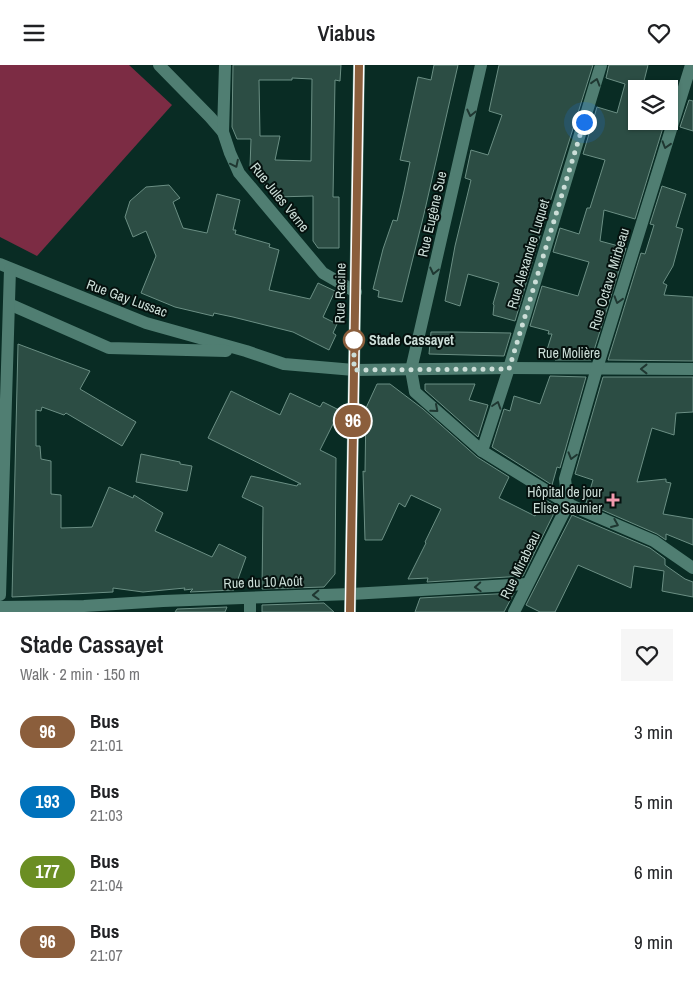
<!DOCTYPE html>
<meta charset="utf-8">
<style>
:root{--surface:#fff;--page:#f6f6f6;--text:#202124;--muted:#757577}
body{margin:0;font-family:"Archivo Narrow",sans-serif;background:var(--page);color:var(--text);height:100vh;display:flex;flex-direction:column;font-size:19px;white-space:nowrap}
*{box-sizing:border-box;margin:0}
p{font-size:16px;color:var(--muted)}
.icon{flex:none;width:28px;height:28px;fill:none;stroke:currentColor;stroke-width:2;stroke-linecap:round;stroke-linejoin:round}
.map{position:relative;height:547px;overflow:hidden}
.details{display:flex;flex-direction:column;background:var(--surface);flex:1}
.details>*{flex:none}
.badge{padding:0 10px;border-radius:16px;font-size:18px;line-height:32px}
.tools{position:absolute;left:628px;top:15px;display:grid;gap:10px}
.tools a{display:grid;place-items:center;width:50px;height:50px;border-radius:0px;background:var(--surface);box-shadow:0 1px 4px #0004;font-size:25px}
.you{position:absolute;width:25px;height:25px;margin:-12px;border:4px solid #fff;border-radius:50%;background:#1a73e8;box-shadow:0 0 0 8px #1a73e833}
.map>.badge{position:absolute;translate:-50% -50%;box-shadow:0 0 0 2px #fff}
.round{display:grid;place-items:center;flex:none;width:52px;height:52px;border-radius:0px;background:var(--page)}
.summary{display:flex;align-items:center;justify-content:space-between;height:85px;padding:0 20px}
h1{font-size:24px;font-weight:600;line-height:38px}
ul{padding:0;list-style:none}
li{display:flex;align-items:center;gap:15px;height:70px;padding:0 20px}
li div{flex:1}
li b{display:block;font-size:19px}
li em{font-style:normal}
li .badge{min-width:55px;font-weight:700;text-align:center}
header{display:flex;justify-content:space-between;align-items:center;height:65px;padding:0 20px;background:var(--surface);font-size:22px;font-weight:600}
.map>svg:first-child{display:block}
.green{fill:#7c2c44}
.building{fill:#2c4d44;stroke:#6b8f84;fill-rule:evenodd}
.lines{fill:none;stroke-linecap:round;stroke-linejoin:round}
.minor{stroke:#507e72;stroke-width:12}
.oneway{stroke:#1f3731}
.line-casing{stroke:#fff;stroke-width:11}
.line{stroke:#8b5e3c;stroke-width:8}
.walk{stroke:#ccded8;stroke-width:5;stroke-dasharray:0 9}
.stop-dot{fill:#fff;stroke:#8b5e3c;stroke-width:2.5}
.poi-dot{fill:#f29aae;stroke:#05110e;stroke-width:2}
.labels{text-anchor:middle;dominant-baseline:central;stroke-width:4;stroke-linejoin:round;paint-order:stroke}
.street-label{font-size:14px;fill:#ccded8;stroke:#05110e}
.stop-label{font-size:14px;font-weight:bold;fill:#ccded8;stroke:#05110e;text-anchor:start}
.poi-label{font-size:14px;fill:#ccded8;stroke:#05110e;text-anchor:end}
</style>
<header><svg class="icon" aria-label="menu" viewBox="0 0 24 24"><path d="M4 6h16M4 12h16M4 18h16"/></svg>Viabus<svg class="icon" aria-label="heart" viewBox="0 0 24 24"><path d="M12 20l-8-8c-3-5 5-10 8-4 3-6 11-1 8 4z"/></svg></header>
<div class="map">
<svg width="693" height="547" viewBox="0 0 693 547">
<rect width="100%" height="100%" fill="#092c24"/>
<polygon class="green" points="0,0 129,0 172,40 37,191 0,172"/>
<g class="building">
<path d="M233,0H341L340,16L335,15L333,132H339V183H318L313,176V131L275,132L250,102L251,74H237L232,62ZM292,13L312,14L311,96L275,95L280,71H260L259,15H292Z"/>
<polygon points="434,0 458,0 424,149 402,237 378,232 379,226 373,224 383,184 393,155 397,156 404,126 410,97 400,95 418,12 431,15"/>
<polygon points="499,0 593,0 550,137 515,256 493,250 494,240 493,239 499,218 468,209 460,241 445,236 455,181 471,115 465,113 471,85 488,90 502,50 489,46"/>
<polygon points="609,0 648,0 642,24 636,24 636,48 634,56 665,56 635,154 604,145 600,176 626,183 591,295 555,295 557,291 545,291 552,269 548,269 549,266 530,261 542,221 578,231 589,197 553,187 560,163 579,169 587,143 590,143 605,95 583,89 597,42 617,48 625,19 606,13"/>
<polygon points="689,35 693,36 693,66 680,62"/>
<polygon points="169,120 180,133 173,137 183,163 207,168 217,129 240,135 233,165 236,165 235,169 270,179 269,182 279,185 269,225 310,234 318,218 335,226 323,252 337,259 333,268 336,270 329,285 293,267 233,252 214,248 213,251 175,242 141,228 156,191 146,166 133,172 125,152 130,136 146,122"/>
<polygon points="662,121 686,129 676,162 683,164 673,201 663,218 667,220 664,230 693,232 693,296 608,295 641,188 645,189 654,160 650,159"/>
<polygon points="431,267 453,267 511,268 504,291 429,289"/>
<polygon points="18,279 90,306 80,324 136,357 122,381 66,348 64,350 42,342 41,346 36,345 36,381 40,381 41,394 51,396 51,429 61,430 61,463 92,462 109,422 133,433 134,430 163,448 155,466 212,492 219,479 246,492 234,525 190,527 193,524 184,525 185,523 143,527 113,523 113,527 12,532"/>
<polygon points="550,311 586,312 560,403 557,402 552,420 492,382 504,344 510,346 514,331 540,339"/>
<polygon points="603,312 693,312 693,347 676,348 674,370 652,363 637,417 666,414 666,417 671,418 663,449 693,454 693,480 666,469 666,475 657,469 586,438 593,415 575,409"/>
<polygon points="377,319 390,319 423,344 477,392 509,412 499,433 535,451 544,434 557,442 523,511 427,517 428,513 408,514 426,478 425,477 441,444 411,430 405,442 399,438 382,475 365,475 363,406 365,407 366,343"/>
<polygon points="425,319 475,319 469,335 488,340 478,372 425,325"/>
<polygon points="231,326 280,350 290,328 320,342 323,337 337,344 336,353 320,385 336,393 335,509 324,522 262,524 263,442 242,432 251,411 297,421 298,419 301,419 208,373"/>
<polygon points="141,389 180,397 180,399 192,401 187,426 136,417"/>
<polygon points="572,450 650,483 665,494 665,500 685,514 693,517 693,532 662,526 664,506 634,501 631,523 578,500 555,547 540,547 526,540"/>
<polygon points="514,528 504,547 415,547 420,533"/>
<polygon points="324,538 334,547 262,547 262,540"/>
<polygon points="227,542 225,547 175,547 177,544"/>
</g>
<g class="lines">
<g class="minor">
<polyline points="159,0 210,52 223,67"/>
<polyline points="225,0 223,67 230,88 239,108 323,208 356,227"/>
<polyline points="481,0 411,305 415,327 482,386 568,439 654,476 693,503"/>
<polyline points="0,199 146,258 246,286 284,299 354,305 509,303 693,304"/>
<polyline points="9,239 109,283 226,286"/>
<polyline points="482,386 509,303 601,0"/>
<polyline points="0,530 10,204"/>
<polyline points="250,533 250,547"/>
<polyline points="0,542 84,541 163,536 351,529 527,519"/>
<polyline points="350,547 359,0"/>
<polyline points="514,547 568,439 565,414 597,303 691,0"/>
</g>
</g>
<defs><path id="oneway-chevron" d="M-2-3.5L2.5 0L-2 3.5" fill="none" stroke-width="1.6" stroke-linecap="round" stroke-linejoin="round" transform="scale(1.25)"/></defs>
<g class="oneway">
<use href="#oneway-chevron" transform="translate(596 17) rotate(-73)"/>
<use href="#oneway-chevron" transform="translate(471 48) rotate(103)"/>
<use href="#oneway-chevron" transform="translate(666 80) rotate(107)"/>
<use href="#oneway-chevron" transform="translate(235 99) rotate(64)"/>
<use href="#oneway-chevron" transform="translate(434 206) rotate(103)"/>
<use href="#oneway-chevron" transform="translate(618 235) rotate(107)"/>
<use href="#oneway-chevron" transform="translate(644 304) rotate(-180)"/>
<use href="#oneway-chevron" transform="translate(497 340) rotate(-72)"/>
<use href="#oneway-chevron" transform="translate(435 344) rotate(41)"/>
<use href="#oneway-chevron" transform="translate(572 391) rotate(106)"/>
<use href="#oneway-chevron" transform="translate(615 459) rotate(23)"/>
<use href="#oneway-chevron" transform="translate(478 522) rotate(177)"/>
<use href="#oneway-chevron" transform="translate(316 530) rotate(178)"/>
</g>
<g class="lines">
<g class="line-casing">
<polyline id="line" points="350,547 359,0"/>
</g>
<use href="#line" class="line"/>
<polyline class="walk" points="354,275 354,269 354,305 509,304 584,57"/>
</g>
<circle class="stop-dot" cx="354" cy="275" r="10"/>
<path class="poi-dot" d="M610.5 427.5h5v5h5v5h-5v5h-5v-5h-5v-5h5z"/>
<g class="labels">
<g class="street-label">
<text transform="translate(280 132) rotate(51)">Rue Jules Verne</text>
<text transform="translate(432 149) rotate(-77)">Rue Eugène Sue</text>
<text transform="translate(528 189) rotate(-73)">Rue Alexandre Luquet</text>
<text transform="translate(609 214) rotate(-73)">Rue Octave Mirbeau</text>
<text transform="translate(340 228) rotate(-89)">Rue Racine</text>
<text transform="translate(127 233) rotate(20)">Rue Gay Lussac</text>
<text x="569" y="288">Rue Molière</text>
<text transform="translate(520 500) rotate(-64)">Rue Mirabeau</text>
<text transform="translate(263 517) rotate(-2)">Rue du 10 Août</text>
</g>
<g class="stop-label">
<text x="369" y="275">Stade Cassayet</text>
</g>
<g class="poi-label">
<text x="602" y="427">Hôpital de jour<tspan x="602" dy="16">Elise Saunier</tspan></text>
</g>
</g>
</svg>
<div class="tools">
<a><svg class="icon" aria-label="layers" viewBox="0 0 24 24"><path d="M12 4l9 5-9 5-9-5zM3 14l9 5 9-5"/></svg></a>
</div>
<div class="you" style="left:584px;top:57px"></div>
<b class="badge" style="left:353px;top:356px;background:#8b5e3c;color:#fff">96</b>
</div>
<section class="details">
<div class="summary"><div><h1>Stade Cassayet</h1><p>Walk · 2 min · 150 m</p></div><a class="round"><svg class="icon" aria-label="heart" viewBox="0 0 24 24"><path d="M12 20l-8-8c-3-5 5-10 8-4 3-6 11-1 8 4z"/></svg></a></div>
<ul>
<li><span class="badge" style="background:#8b5e3c;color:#fff">96</span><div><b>Bus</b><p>21:01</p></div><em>3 min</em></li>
<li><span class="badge" style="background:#0072bc;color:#fff">193</span><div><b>Bus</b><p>21:03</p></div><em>5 min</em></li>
<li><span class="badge" style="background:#6b8e23;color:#fff">177</span><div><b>Bus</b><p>21:04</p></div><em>6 min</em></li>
<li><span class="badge" style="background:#8b5e3c;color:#fff">96</span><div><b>Bus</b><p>21:07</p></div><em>9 min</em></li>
</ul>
</section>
